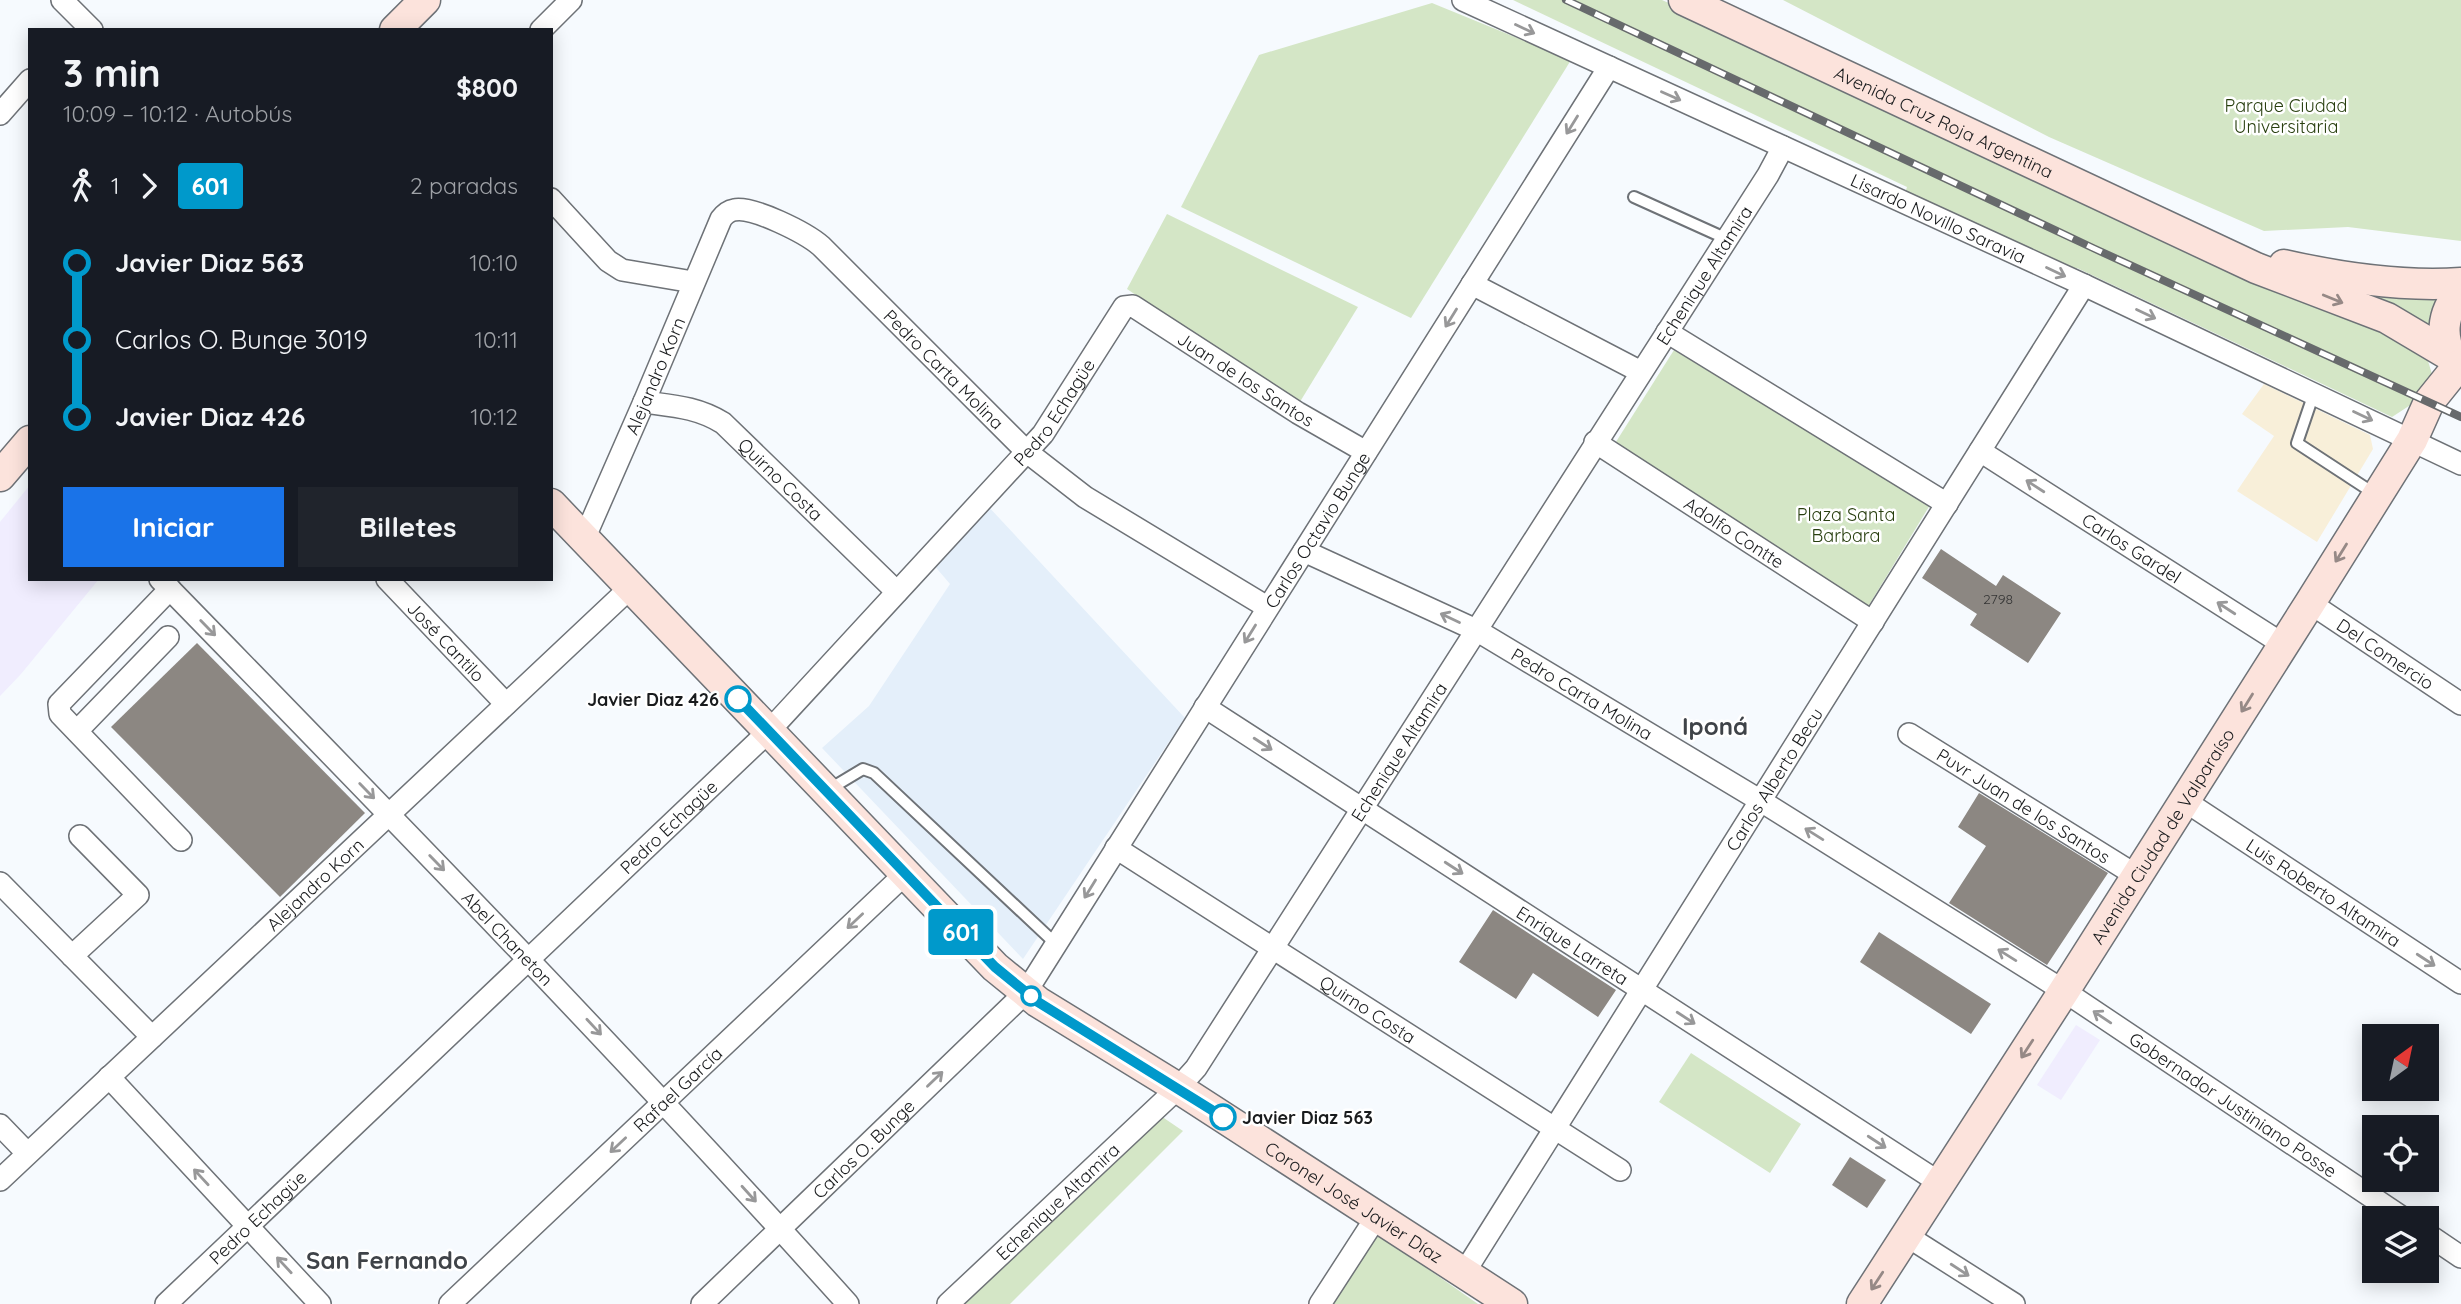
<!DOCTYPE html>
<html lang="es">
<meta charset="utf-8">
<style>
:root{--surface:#171b24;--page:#20242c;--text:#f1f3f6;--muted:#9ea1a6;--accent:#1a73e8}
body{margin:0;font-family:Quicksand,sans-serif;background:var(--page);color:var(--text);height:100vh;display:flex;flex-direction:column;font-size:26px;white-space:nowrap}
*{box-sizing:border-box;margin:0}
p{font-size:23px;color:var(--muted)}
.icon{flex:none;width:38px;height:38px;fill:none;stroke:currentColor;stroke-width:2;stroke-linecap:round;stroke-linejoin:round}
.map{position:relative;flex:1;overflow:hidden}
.side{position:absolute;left:28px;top:28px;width:525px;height:553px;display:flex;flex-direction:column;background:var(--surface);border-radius:0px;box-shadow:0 4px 18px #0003}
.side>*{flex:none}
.badge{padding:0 14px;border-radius:5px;font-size:24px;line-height:46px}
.needle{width:46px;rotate:33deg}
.buttons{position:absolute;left:2362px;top:1024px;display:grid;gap:14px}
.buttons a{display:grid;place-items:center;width:77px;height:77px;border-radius:0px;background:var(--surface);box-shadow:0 4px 18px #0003;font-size:35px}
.map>.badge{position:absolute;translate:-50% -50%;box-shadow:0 0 0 4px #fff}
.legs{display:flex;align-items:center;gap:10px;height:77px;padding:0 35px;font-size:23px}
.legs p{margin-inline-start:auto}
.summary{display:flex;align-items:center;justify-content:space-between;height:119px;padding:0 35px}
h1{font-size:38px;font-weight:700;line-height:52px}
.action{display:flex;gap:14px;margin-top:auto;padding:14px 35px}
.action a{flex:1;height:80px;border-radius:0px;background:var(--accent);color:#fff;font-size:28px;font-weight:700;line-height:80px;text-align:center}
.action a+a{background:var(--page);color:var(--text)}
ul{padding:0 35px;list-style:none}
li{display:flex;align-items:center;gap:24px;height:77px;font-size:26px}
li i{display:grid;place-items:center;width:10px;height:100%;margin:0 9px;background:currentColor}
li i::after{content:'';width:18px;height:18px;margin:-9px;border:5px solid;border-radius:50%;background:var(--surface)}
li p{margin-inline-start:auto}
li:first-child i{background:linear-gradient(#0000 50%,currentColor 0)}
li:last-child i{background:linear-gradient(currentColor 50%,#0000 0)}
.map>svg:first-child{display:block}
.commercial{fill:#f0edfe}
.industrial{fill:#f8efd9}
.built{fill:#e4effa}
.green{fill:#d4e6c6}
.building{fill:#8c8782}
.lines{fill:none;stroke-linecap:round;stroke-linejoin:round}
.service-casing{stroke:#6e7277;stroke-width:14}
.minor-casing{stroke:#6e7277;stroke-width:24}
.secondary-casing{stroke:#6e7277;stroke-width:33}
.service{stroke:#fff;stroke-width:10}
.minor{stroke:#fff;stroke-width:21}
.secondary{stroke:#fce3dc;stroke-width:30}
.rail-casing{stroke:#676a6c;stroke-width:8}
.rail{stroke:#fff;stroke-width:5;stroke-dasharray:16;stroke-linecap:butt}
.oneway{stroke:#989899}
.oneway2{stroke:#968986}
.line-1-casing{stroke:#fff;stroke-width:16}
.line-1{stroke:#0099cb;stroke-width:10}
.stop-1-dot{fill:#fff;stroke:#0099cb;stroke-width:3.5}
.labels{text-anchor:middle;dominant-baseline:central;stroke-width:5;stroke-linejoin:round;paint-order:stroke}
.number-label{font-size:14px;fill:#363636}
.park-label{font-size:18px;fill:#283f0f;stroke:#fff}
.street-label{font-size:18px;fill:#191b1d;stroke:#fff}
.stop-label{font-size:18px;font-weight:bold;fill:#191b1d;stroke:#fff;text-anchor:end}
.district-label{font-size:24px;font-weight:bold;fill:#3f4348;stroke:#fff}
</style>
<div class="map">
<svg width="2461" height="1304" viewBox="0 0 2461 1304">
<rect width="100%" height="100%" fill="#f6fafe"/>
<g class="commercial">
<polygon points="30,485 30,579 99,579 21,674 0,696 0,522"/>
<polygon points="2076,1025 2100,1040 2061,1100 2037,1085"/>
</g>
<polygon class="industrial" points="2264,384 2370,435 2373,449 2317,542 2237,491 2274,436 2242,414"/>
<polygon class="built" points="987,505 1185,718 1023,959 822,748 869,706 950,584 933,564"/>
<g class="green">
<polygon points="1513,0 1662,0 2424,348 2432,374 2412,404 2392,417 2077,268 2074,274 1905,193 1907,187"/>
<polygon points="1783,0 2461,0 2461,241 2348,227 2264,231 2049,137"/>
<polygon points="1432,3 1571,60 1411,318 1181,207 1259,55"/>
<polygon points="1167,214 1358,307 1298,405 1127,289"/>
<polygon points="2354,285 2445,292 2438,338 2366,298"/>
<polygon points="1674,350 1930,505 1866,610 1614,445"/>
<polygon points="1691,1053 1801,1124 1770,1173 1659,1102"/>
<polygon points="1158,1114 1183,1131 1010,1304 959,1304"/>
<polygon points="1378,1234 1478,1304 1333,1304"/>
</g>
<g class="building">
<polygon points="1941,549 1996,586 2003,575 2061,613 2028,663 1970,625 1977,614 1922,578"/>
<polygon points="197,643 365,813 280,897 111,727"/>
<polygon points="1979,793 2108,873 2047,965 1949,903 1986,846 1958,827"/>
<polygon points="1493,910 1616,990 1598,1017 1533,973 1516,999 1459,962"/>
<polygon points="1879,932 1991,1004 1971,1034 1860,962"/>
<polygon points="1850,1157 1886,1180 1867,1208 1832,1185"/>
</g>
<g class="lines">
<g class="service-casing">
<g id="service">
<polyline points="1634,197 1727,239"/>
<polyline points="2314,393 2297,443 2375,494"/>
<polyline points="828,790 863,769 874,773 1056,944"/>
</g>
</g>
<g class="minor-casing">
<g id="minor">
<polyline points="62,0 92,30"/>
<path id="s1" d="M1463,0L2084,285L2461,464"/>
<polyline points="541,30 571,0"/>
<polyline points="0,114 30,80"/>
<polyline points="551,199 608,261 622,270 693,282"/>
<polyline points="1472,284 1641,372"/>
<polyline points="1667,332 1947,504"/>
<path id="s2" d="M644,402C673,406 697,407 723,423L897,592"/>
<path id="s3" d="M1595,442L1873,622"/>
<path id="s4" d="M1980,451L2284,645"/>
<path id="s5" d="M584,539L644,402L721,219C724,215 728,211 734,210C753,206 806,233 821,246L1027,452L1085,497L1267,607"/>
<path id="s6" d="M1304,551L1476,630L1761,801L2064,991L2403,1218"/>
<path id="s7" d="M160,579C393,818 625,1056 848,1304"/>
<path id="s8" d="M387,579L506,704"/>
<polyline points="170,589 59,704 60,714 181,840"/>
<path id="s9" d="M2310,603L2461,704"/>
<path id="s10" d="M1205,707L1940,1183"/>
<polyline points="77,731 168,637"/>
<path id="s11" d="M1909,734L2137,876"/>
<path id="s12" d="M2185,801L2461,983"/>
<path id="s13" d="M1116,848L1620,1170"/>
<polyline points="0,883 152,1037"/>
<polyline points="72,956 138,895 80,836"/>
<polyline points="109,1077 320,1304"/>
<polyline points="0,1125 27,1153"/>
<path id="s14" d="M0,1180L631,587"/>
<polyline points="2427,1234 2461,1257"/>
<polyline points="1907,1236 2014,1304"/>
<path id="s15" d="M1464,1273L2084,285"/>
<path id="s16" d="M166,1304L769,731L1043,434L1124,307L1133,306L1298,413L1366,452"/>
<path id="s17" d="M450,1304L905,874"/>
<path id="s18" d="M702,1304L1026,992L1609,67"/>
<path id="s19" d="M948,1304L1178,1088L1196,1068L1768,175L1783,147"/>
<polyline points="1320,1304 1377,1216"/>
</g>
</g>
<g class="secondary-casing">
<g id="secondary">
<path id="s20" d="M1684,0L2256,268L2387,318L2451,356"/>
<polyline points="395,30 425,0"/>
<path d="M2284,265C2341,278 2402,287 2461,283"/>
<path d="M2456,364C2439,340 2441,313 2461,291"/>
<polyline points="0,476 30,441"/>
<path id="s21" d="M551,504L995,967L1038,1002L1178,1088L1512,1304"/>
<path id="s22" d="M1862,1304L2064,991L2310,603L2412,440L2429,402L2458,366"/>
</g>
</g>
<use href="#service" class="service"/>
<use href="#minor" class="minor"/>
<use href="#secondary" class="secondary"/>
<g class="rail-casing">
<polyline id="rail" points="1566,0 2093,248 2461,417"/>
</g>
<use href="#rail" class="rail"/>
</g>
<defs><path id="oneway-shaft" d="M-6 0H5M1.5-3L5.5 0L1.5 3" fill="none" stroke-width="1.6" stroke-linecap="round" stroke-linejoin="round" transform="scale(1.75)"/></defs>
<g class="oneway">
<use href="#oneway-shaft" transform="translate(1525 29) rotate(25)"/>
<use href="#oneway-shaft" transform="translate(1671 96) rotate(24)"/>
<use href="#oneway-shaft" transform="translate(1572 125) rotate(122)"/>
<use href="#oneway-shaft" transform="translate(2056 272) rotate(25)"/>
<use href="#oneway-shaft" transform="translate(2146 314) rotate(25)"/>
<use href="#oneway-shaft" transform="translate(1451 318) rotate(122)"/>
<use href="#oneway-shaft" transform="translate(2363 416) rotate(25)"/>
<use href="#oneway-shaft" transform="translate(2035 486) rotate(-147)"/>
<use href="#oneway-shaft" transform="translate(2226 608) rotate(-147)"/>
<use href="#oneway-shaft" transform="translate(1450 618) rotate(-155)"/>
<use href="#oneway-shaft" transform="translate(208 628) rotate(46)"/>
<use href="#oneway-shaft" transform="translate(1250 634) rotate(122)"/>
<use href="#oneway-shaft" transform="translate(1263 744) rotate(33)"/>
<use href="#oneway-shaft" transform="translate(367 791) rotate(46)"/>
<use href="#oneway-shaft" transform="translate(1814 834) rotate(-148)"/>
<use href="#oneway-shaft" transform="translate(437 863) rotate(46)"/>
<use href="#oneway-shaft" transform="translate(1454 868) rotate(33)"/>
<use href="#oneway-shaft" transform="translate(1090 889) rotate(122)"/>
<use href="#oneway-shaft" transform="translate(855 921) rotate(137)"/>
<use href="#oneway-shaft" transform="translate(2007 955) rotate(-148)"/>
<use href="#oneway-shaft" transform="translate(2426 960) rotate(33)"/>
<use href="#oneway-shaft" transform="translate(2102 1017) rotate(-146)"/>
<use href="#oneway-shaft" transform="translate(1686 1018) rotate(33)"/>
<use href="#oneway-shaft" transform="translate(594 1027) rotate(47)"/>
<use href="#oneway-shaft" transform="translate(935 1079) rotate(-44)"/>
<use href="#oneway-shaft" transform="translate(1877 1142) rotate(33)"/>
<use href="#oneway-shaft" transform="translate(618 1145) rotate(137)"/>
<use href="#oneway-shaft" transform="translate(201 1177) rotate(-133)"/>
<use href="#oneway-shaft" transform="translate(749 1194) rotate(48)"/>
<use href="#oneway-shaft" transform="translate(284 1265) rotate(-133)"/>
<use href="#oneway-shaft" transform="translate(1960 1270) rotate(33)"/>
</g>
<g class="oneway2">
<use href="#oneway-shaft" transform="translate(2333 299) rotate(22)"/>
<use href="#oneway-shaft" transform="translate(2341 553) rotate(122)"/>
<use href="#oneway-shaft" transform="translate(2247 703) rotate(122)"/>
<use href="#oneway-shaft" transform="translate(2027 1049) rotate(123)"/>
<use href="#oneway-shaft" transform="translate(1877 1281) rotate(123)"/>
</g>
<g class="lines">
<g class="line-1-casing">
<polyline id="line-1" points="738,699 995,967 1038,1002 1223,1117"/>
</g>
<use href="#line-1" class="line-1"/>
</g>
<g class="stop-1-dot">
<circle cx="738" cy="699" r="12"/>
<circle cx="1031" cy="996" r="9"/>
<circle cx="1223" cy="1117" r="12"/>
</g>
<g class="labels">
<g class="number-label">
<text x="1998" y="599">2798</text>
</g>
<g class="park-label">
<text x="2286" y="105">Parque Ciudad<tspan x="2286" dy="21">Universitaria</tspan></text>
<text x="1846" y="514">Plaza Santa<tspan x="1846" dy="21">Barbara</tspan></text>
</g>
<g class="street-label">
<text stroke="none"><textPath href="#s20" startOffset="287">Avenida Cruz Roja Argentina</textPath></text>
<text stroke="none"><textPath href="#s1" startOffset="523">Lisardo Novillo Saravia</textPath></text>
<text stroke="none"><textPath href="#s19" startOffset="1284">Echenique Altamira</textPath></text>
<text stroke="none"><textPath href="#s5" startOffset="634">Pedro Carta Molina</textPath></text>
<text stroke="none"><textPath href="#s5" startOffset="178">Alejandro Korn</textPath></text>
<text stroke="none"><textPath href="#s16" startOffset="1530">Juan de los Santos</textPath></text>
<text stroke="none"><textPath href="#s16" startOffset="1260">Pedro Echagüe</textPath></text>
<text stroke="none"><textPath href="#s2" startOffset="163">Quirno Costa</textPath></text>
<text stroke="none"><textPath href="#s18" startOffset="996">Carlos Octavio Bunge</textPath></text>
<text stroke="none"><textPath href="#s3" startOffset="166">Adolfo Contte</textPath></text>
<text stroke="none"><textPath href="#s4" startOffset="180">Carlos Gardel</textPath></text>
<text stroke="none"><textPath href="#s8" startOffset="86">José Cantilo</textPath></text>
<text stroke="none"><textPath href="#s9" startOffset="91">Del Comercio</textPath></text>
<text stroke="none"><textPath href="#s6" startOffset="313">Pedro Carta Molina</textPath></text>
<text stroke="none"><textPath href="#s19" startOffset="718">Echenique Altamira</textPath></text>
<text stroke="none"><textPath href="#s15" startOffset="583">Carlos Alberto Becu</textPath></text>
<text stroke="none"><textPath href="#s11" startOffset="135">Puvr Juan de los Santos</textPath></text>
<text stroke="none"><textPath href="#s16" startOffset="693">Pedro Echagüe</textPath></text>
<text stroke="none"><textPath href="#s22" startOffset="556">Avenida Ciudad de Valparaíso</textPath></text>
<text stroke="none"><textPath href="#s14" startOffset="432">Alejandro Korn</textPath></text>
<text stroke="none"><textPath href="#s12" startOffset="166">Luis Roberto Altamira</textPath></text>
<text stroke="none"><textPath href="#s7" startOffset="500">Abel Chaneton</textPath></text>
<text stroke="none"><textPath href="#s10" startOffset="438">Enrique Larreta</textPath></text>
<text stroke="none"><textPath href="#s13" startOffset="299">Quirno Costa</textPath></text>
<text stroke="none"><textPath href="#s17" startOffset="313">Rafael García</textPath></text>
<text stroke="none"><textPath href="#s6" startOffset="1083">Gobernador Justiniano Posse</textPath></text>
<text stroke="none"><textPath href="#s18" startOffset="224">Carlos O. Bunge</textPath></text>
<text stroke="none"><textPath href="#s19" startOffset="150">Echenique Altamira</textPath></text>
<text stroke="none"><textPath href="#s21" startOffset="1071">Coronel José Javier Díaz</textPath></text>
<text stroke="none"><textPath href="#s16" startOffset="126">Pedro Echagüe</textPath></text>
</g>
<g class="stop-label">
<text x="719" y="699">Javier Diaz 426</text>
<text x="1242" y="1117" text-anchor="start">Javier Diaz 563</text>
</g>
<g class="district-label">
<text x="1715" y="726">Iponá</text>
<text x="387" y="1260">San Fernando</text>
</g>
</g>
</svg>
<div class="buttons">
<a><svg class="needle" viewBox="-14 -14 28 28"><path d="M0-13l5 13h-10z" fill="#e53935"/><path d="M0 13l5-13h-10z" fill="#9ea1a6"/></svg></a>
<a><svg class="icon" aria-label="locate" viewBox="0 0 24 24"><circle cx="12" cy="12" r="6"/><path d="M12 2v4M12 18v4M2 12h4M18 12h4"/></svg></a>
<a><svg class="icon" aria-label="layers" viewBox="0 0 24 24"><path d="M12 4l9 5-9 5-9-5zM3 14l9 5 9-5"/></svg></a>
</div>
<b class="badge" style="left:961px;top:932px;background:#0099cb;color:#fff">601</b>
<section class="side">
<div class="summary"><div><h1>3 min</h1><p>10:09 – 10:12 · Autobús</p></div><b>$800</b></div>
<div class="legs"><svg class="icon" aria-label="walk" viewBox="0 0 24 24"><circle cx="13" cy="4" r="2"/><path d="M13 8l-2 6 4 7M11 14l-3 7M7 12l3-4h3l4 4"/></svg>1<svg class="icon" aria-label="forward" viewBox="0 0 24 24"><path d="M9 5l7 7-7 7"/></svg><b class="badge" style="background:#0099cb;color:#fff">601</b><p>2 paradas</p></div>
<ul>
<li><i style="color:#0099cb"></i><b>Javier Diaz 563</b><p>10:10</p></li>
<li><i style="color:#0099cb"></i><span>Carlos O. Bunge 3019</span><p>10:11</p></li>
<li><i style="color:#0099cb"></i><b>Javier Diaz 426</b><p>10:12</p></li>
</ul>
<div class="action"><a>Iniciar</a><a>Billetes</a></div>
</section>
</div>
